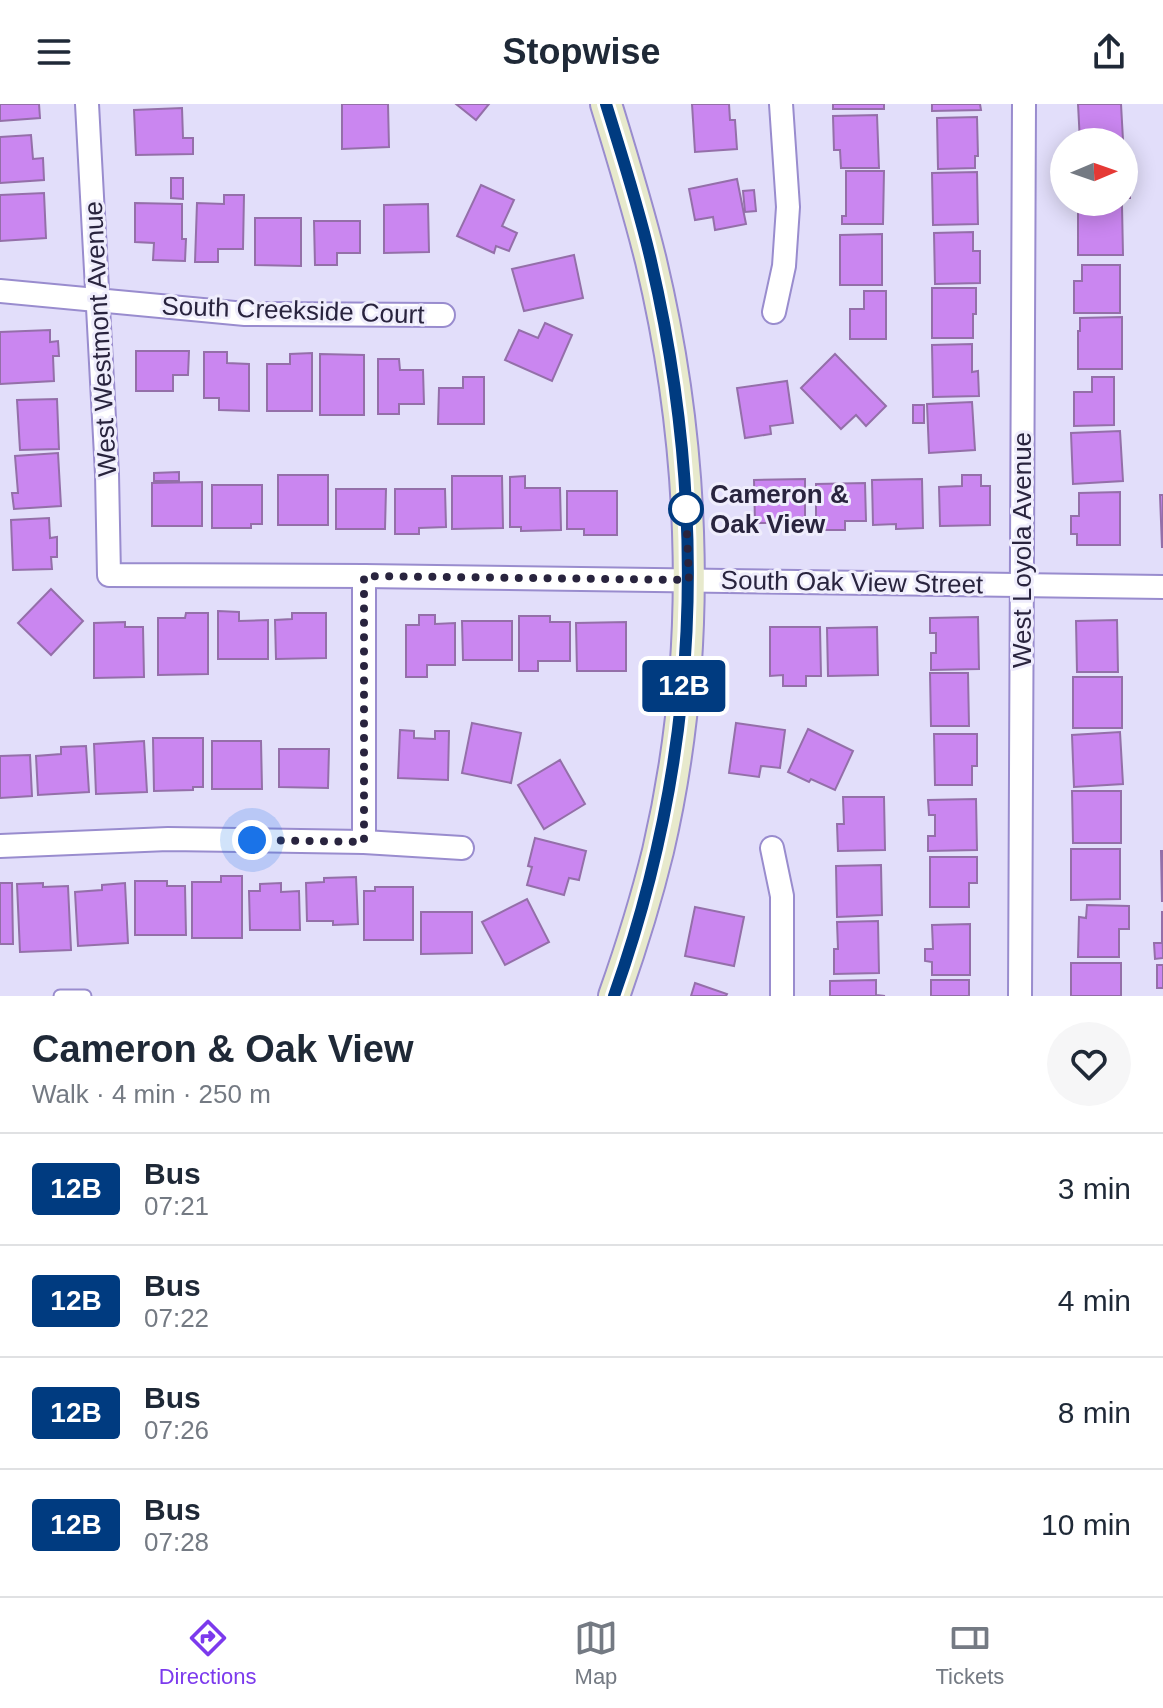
<!DOCTYPE html>
<meta charset="utf-8">
<style>
:root{--surface:#fff;--page:#f6f6f7;--text:#1f2937;--muted:#747a83;--line:#e0e1e3;--accent:#7c3aed}
body{margin:0;font-family:Arial,sans-serif;background:var(--page);color:var(--text);height:100vh;display:flex;flex-direction:column;font-size:30px;white-space:nowrap}
*{box-sizing:border-box;margin:0}
p{font-size:26px;color:var(--muted)}
.icon{flex:none;width:44px;height:44px;fill:none;stroke:currentColor;stroke-width:2;stroke-linecap:round;stroke-linejoin:round}
.map{position:relative;height:892px;overflow:hidden}
.details{display:flex;flex-direction:column;background:var(--surface);flex:1}
.details>*{flex:none}
.badge{padding:0 16px;border-radius:6px;font-size:28px;line-height:52px}
.needle{width:52px;rotate:88deg}
.buttons{position:absolute;left:1050px;top:24px;display:grid;gap:16px}
.buttons a{display:grid;place-items:center;width:88px;height:88px;border-radius:50%;background:var(--surface);box-shadow:0 4px 20px #0003;font-size:40px}
.you{position:absolute;width:40px;height:40px;margin:-20px;border:6px solid #fff;border-radius:50%;background:#1a73e8;box-shadow:0 0 0 12px #1a73e833}
.map>.badge{position:absolute;translate:-50% -50%;box-shadow:0 0 0 4px #fff}
.round{display:grid;place-items:center;flex:none;width:84px;height:84px;border-radius:42px;background:var(--page)}
.overview{display:flex;align-items:center;justify-content:space-between;height:136px;padding:0 32px}
h1{font-size:38px;font-weight:700;line-height:60px}
ul{padding:0;list-style:none}
li{display:flex;align-items:center;gap:24px;height:112px;padding:0 32px;border-top:2px solid var(--line)}
li div{flex:1}
li b{display:block;font-size:30px}
li em{font-style:normal}
li .badge{min-width:88px;font-weight:700;text-align:center}
header{display:flex;justify-content:space-between;align-items:center;height:104px;padding:0 32px;background:var(--surface);font-size:36px;font-weight:700}
.dock{display:flex;justify-content:space-around;align-items:center;height:112px;border-top:2px solid var(--line);background:var(--surface);font-size:22px;color:var(--muted)}
.dock a{display:grid;justify-items:center;gap:4px}
.dock .active{color:var(--accent)}
.map>svg:first-child{display:block}
.building{fill:#ca86f0;stroke:#946fa9;stroke-width:2}
.lines{fill:none;stroke-linecap:round;stroke-linejoin:round}
.lane-casing{stroke:#998cce;stroke-width:15}
.street-casing{stroke:#998cce;stroke-width:26}
.secondary-casing{stroke:#998cce;stroke-width:34}
.lane{stroke:#fff;stroke-width:11}
.street{stroke:#fff;stroke-width:22}
.secondary{stroke:#e7e9cc;stroke-width:30}
.line-casing{stroke:#fff;stroke-width:18}
.line{stroke:#003b80;stroke-width:12}
.walk{stroke:#29243e;stroke-width:8;stroke-dasharray:0 14.4}
.stop-dot{fill:#fff;stroke:#003b80;stroke-width:4}
.labels{text-anchor:middle;dominant-baseline:central;stroke-width:6;stroke-linejoin:round;paint-order:stroke}
.street-label{font-size:26px;fill:#29243e;stroke:#efedfc}
.stop-label{font-size:26px;font-weight:bold;fill:#29243e;stroke:#efedfc;text-anchor:start}
</style>
<header><svg class="icon" aria-label="menu" viewBox="0 0 24 24"><path d="M4 6h16M4 12h16M4 18h16"/></svg>Stopwise<svg class="icon" aria-label="share" viewBox="0 0 24 24"><path d="M12 15V3M7 8l5-5 5 5M5 13v7h14v-7"/></svg></header>
<div class="map">
<svg width="1163" height="892" viewBox="0 0 1163 892">
<rect width="100%" height="100%" fill="#e2defa"/>
<g class="building">
<polygon points="0,0 39,0 40,14 0,17"/>
<polygon points="342,0 388,0 389,43 342,45"/>
<polygon points="456,0 489,0 476,16"/>
<polygon points="692,0 729,0 730,16 735,16 737,45 695,48"/>
<rect x="833" y="0" width="51" height="5"/>
<polygon points="932,0 980,0 981,6 932,7"/>
<polygon points="1078,0 1121,0 1123,36 1080,38"/>
<polygon points="182,4 183,34 193,34 193,50 136,51 134,6"/>
<polygon points="877,11 879,64 841,64 840,46 834,46 833,12"/>
<polygon points="977,13 978,52 975,52 975,64 938,65 937,14"/>
<polygon points="31,31 33,55 43,54 44,76 0,79 0,33"/>
<polygon points="846,67 884,67 883,120 842,120 842,112 846,112"/>
<polygon points="977,68 978,120 933,121 932,69"/>
<rect x="1124" y="71" width="6" height="23"/>
<polygon points="171,74 183,74 183,95 171,94"/>
<polygon points="737,75 746,120 715,126 713,113 695,116 689,85"/>
<polygon points="481,81 514,96 502,122 517,129 509,147 496,142 494,149 457,132"/>
<polygon points="754,86 756,107 745,108 743,87"/>
<polygon points="44,89 46,134 0,137 0,91"/>
<polygon points="224,91 244,91 243,145 218,145 218,158 195,158 197,99 224,100"/>
<polygon points="135,99 182,100 182,135 186,135 185,157 153,156 154,139 135,138"/>
<polygon points="428,100 429,148 384,149 384,101"/>
<polygon points="1122,102 1123,151 1078,151 1078,103"/>
<polygon points="255,114 301,114 301,162 255,161"/>
<polygon points="314,117 360,117 360,149 337,149 337,161 315,161"/>
<polygon points="973,128 973,147 980,147 980,179 935,180 934,129"/>
<polygon points="882,130 882,181 840,181 840,131"/>
<polygon points="574,151 583,194 524,207 512,165"/>
<polygon points="1082,161 1120,161 1120,209 1074,209 1074,177 1082,177"/>
<polygon points="932,184 976,184 976,210 973,210 973,234 932,234"/>
<polygon points="864,187 886,187 886,235 850,235 850,205 864,205"/>
<polygon points="1122,213 1122,265 1078,265 1078,227 1080,227 1080,214"/>
<polygon points="545,219 572,231 552,277 505,256 519,226 538,234"/>
<polygon points="50,226 50,238 58,237 59,252 53,252 54,277 0,280 0,228"/>
<polygon points="972,240 972,268 978,267 979,292 933,293 932,241"/>
<polygon points="136,247 189,247 188,271 173,271 173,287 136,287"/>
<polygon points="204,248 227,248 227,259 249,260 249,307 219,306 219,294 204,294"/>
<polygon points="312,249 312,307 267,307 267,260 290,260 290,250"/>
<polygon points="320,250 364,251 364,311 320,311"/>
<polygon points="835,250 886,302 866,322 856,311 841,325 801,284"/>
<polygon points="378,255 399,255 400,266 423,266 424,300 399,300 399,310 378,310"/>
<polygon points="463,273 484,273 484,320 438,320 439,284 463,284"/>
<polygon points="1092,273 1114,273 1114,321 1074,322 1074,288 1092,288"/>
<polygon points="787,277 793,319 770,322 771,330 745,334 737,284"/>
<polygon points="57,295 59,345 20,346 17,296"/>
<polygon points="972,298 975,346 929,349 927,300"/>
<rect x="913" y="301" width="11" height="18"/>
<polygon points="1120,327 1123,377 1073,380 1071,329"/>
<polygon points="58,349 61,402 14,405 12,389 18,389 15,352"/>
<polygon points="179,368 179,377 154,377 154,369"/>
<rect x="278" y="371" width="50" height="50"/>
<polygon points="962,371 981,371 981,382 990,382 990,421 940,422 939,383 962,382"/>
<polygon points="452,372 502,372 503,424 452,425"/>
<polygon points="525,372 525,384 560,384 561,426 521,427 521,423 510,423 510,373"/>
<polygon points="805,375 805,419 755,419 754,376"/>
<polygon points="922,375 923,424 896,425 896,420 873,421 872,376"/>
<polygon points="202,378 202,422 152,422 152,379"/>
<polygon points="865,379 866,417 845,417 845,426 816,426 816,380"/>
<polygon points="212,381 262,381 262,420 251,420 251,424 212,424"/>
<polygon points="336,385 386,385 385,425 336,425"/>
<polygon points="395,385 445,385 446,423 419,424 419,430 395,430"/>
<polygon points="567,387 617,387 617,431 584,431 584,425 567,425"/>
<polygon points="1120,388 1120,441 1077,441 1077,430 1071,430 1071,412 1079,412 1079,389"/>
<polygon points="1160,391 1163,391 1163,443 1162,443"/>
<polygon points="49,414 50,434 57,433 57,453 51,453 52,465 13,466 11,416"/>
<polygon points="51,485 83,517 51,551 18,519"/>
<polygon points="218,507 239,508 239,517 268,516 268,555 218,555"/>
<polygon points="186,509 208,509 208,570 158,571 158,514 185,514"/>
<polygon points="292,509 326,509 326,554 276,555 275,516 292,515"/>
<polygon points="419,511 435,511 435,520 455,519 455,561 427,561 427,573 406,573 406,521 419,521"/>
<polygon points="519,512 550,512 550,518 570,518 570,557 538,557 538,567 519,567"/>
<polygon points="978,513 979,565 931,566 931,549 936,549 936,529 930,529 930,514"/>
<polygon points="1117,516 1118,568 1077,568 1076,517"/>
<polygon points="462,517 512,517 512,556 463,556"/>
<polygon points="125,518 125,523 143,523 144,573 94,574 94,519"/>
<polygon points="626,518 626,567 577,567 576,519"/>
<polygon points="770,523 820,523 821,572 806,572 806,582 783,582 783,571 770,572"/>
<polygon points="877,523 878,571 828,572 827,524"/>
<polygon points="930,569 968,569 969,622 931,622"/>
<rect x="1073" y="573" width="49" height="51"/>
<polygon points="472,619 521,629 511,679 462,669"/>
<polygon points="736,619 785,626 780,664 761,662 759,673 729,669"/>
<polygon points="808,625 853,647 835,686 811,675 809,678 788,668"/>
<polygon points="400,626 414,627 414,634 435,635 435,627 449,627 448,676 398,674"/>
<polygon points="1120,628 1123,680 1074,683 1072,631"/>
<polygon points="934,630 977,630 977,662 972,662 972,681 935,681"/>
<polygon points="153,634 203,634 203,683 193,683 193,686 154,687"/>
<polygon points="144,637 147,688 96,690 94,640"/>
<polygon points="212,637 261,637 262,685 212,685"/>
<polygon points="86,642 89,688 38,691 36,652 61,650 61,643"/>
<polygon points="279,645 329,645 328,684 279,683"/>
<polygon points="30,651 32,692 0,694 0,652"/>
<polygon points="560,656 585,700 544,725 518,681"/>
<polygon points="1072,687 1121,687 1121,739 1073,739"/>
<polygon points="843,693 884,693 885,746 838,747 837,720 844,720"/>
<polygon points="976,695 977,746 928,747 928,732 935,732 935,711 929,711 928,696"/>
<polygon points="535,734 586,747 579,776 569,774 564,791 527,781 532,763 528,762"/>
<polygon points="1071,745 1120,745 1120,795 1071,796"/>
<polygon points="1161,747 1163,747 1163,797 1162,797"/>
<polygon points="930,753 977,753 977,779 969,779 969,803 930,803"/>
<polygon points="881,761 882,811 837,813 836,762"/>
<polygon points="221,772 242,772 242,834 192,834 192,778 221,778"/>
<polygon points="356,773 358,820 333,821 333,817 307,817 306,779 324,778 324,774"/>
<polygon points="135,777 167,777 167,782 185,782 186,831 135,831"/>
<polygon points="0,779 12,779 13,840 0,840"/>
<polygon points="43,779 43,783 68,782 71,846 20,848 17,780"/>
<polygon points="125,779 128,839 78,842 75,788 102,786 102,781"/>
<polygon points="281,779 281,788 299,787 300,826 250,826 249,787 260,787 260,780"/>
<polygon points="375,783 413,783 413,836 364,836 364,787 375,787"/>
<polygon points="527,795 549,838 505,861 482,818"/>
<polygon points="1087,801 1129,802 1129,825 1119,825 1119,853 1078,853 1079,813 1086,814"/>
<polygon points="695,803 744,813 734,862 685,852"/>
<polygon points="1162,807 1163,854 1155,855 1154,839 1162,839"/>
<polygon points="421,808 472,808 472,849 421,850"/>
<polygon points="878,817 879,869 834,870 834,845 838,845 837,818"/>
<polygon points="970,820 970,871 932,871 932,858 925,857 925,845 933,845 932,821"/>
<rect x="1071" y="859" width="50" height="33"/>
<rect x="1157" y="861" width="6" height="23"/>
<polygon points="876,876 876,891 885,892 830,892 830,877"/>
<rect x="931" y="876" width="38" height="16"/>
<polygon points="695,879 727,890 726,892 691,892"/>
</g>
<g class="lines">
<g class="lane-casing">
<polyline id="lane" points="60,892 85,892"/>
</g>
<g class="street-casing">
<g id="street">
<polyline points="87,0 107,370 109,471 364,472 1163,483"/>
<polyline points="0,187 245,210 443,211"/>
<polyline points="774,208 784,162 788,103 781,0"/>
<polyline points="364,738 364,472"/>
<polyline points="0,742 168,735 364,738 462,744"/>
<polyline points="772,744 782,792 782,892"/>
<polyline points="1020,892 1024,0"/>
</g>
</g>
<g class="secondary-casing">
<path id="secondary" d="M606,0C622,52 638,104 651,157C697,350 703,554 658,747C646,796 631,844 614,892"/>
</g>
<use href="#lane" class="lane"/>
<use href="#street" class="street"/>
<use href="#secondary" class="secondary"/>
</g>
<g class="lines">
<g class="line-casing">
<path id="line" d="M606,0C622,52 639,104 651,157C709,407 700,650 614,892"/>
</g>
<use href="#line" class="line"/>
<polyline class="walk" points="252,736 364,738 364,472 689,476 686,405"/>
</g>
<circle class="stop-dot" cx="686" cy="405" r="16"/>
<g class="labels">
<g class="street-label">
<text transform="translate(293 206) rotate(2)">South Creekside Court</text>
<text transform="translate(100 235) rotate(-93)">West Westmont Avenue</text>
<text transform="translate(1022 446) rotate(-90)">West Loyola Avenue</text>
<text transform="translate(852 478) rotate(1)">South Oak View Street</text>
</g>
<g class="stop-label">
<text x="710" y="390">Cameron &amp;<tspan x="710" dy="30">Oak View</tspan></text>
</g>
</g>
</svg>
<div class="buttons">
<a><svg class="needle" viewBox="-14 -14 28 28"><path d="M0-13l5 13h-10z" fill="#e53935"/><path d="M0 13l5-13h-10z" fill="#747a83"/></svg></a>
</div>
<div class="you" style="left:252px;top:736px"></div>
<b class="badge" style="left:684px;top:582px;background:#003b80;color:#fff">12B</b>
</div>
<section class="details">
<div class="overview"><div><h1>Cameron &amp; Oak View</h1><p>Walk · 4 min · 250 m</p></div><a class="round"><svg class="icon" aria-label="heart" viewBox="0 0 24 24"><path d="M12 20l-8-8c-3-5 5-10 8-4 3-6 11-1 8 4z"/></svg></a></div>
<ul>
<li><span class="badge" style="background:#003b80;color:#fff">12B</span><div><b>Bus</b><p>07:21</p></div><em>3 min</em></li>
<li><span class="badge" style="background:#003b80;color:#fff">12B</span><div><b>Bus</b><p>07:22</p></div><em>4 min</em></li>
<li><span class="badge" style="background:#003b80;color:#fff">12B</span><div><b>Bus</b><p>07:26</p></div><em>8 min</em></li>
<li><span class="badge" style="background:#003b80;color:#fff">12B</span><div><b>Bus</b><p>07:28</p></div><em>10 min</em></li>
</ul>
</section>
<nav class="dock">
<a class="active"><svg class="icon" aria-label="directions" viewBox="0 0 24 24"><path d="M12 3l9 9-9 9-9-9zM9 14v-3h6M13 9l2 2-2 2"/></svg>Directions</a>
<a><svg class="icon" aria-label="map" viewBox="0 0 24 24"><path d="M3 6l6-2 6 2 6-2v14l-6 2-6-2-6 2zM9 4v14M15 6v14"/></svg>Map</a>
<a><svg class="icon" aria-label="tickets" viewBox="0 0 24 24"><path d="M3 7h18v10H3zM15 7v10"/></svg>Tickets</a>
</nav>
